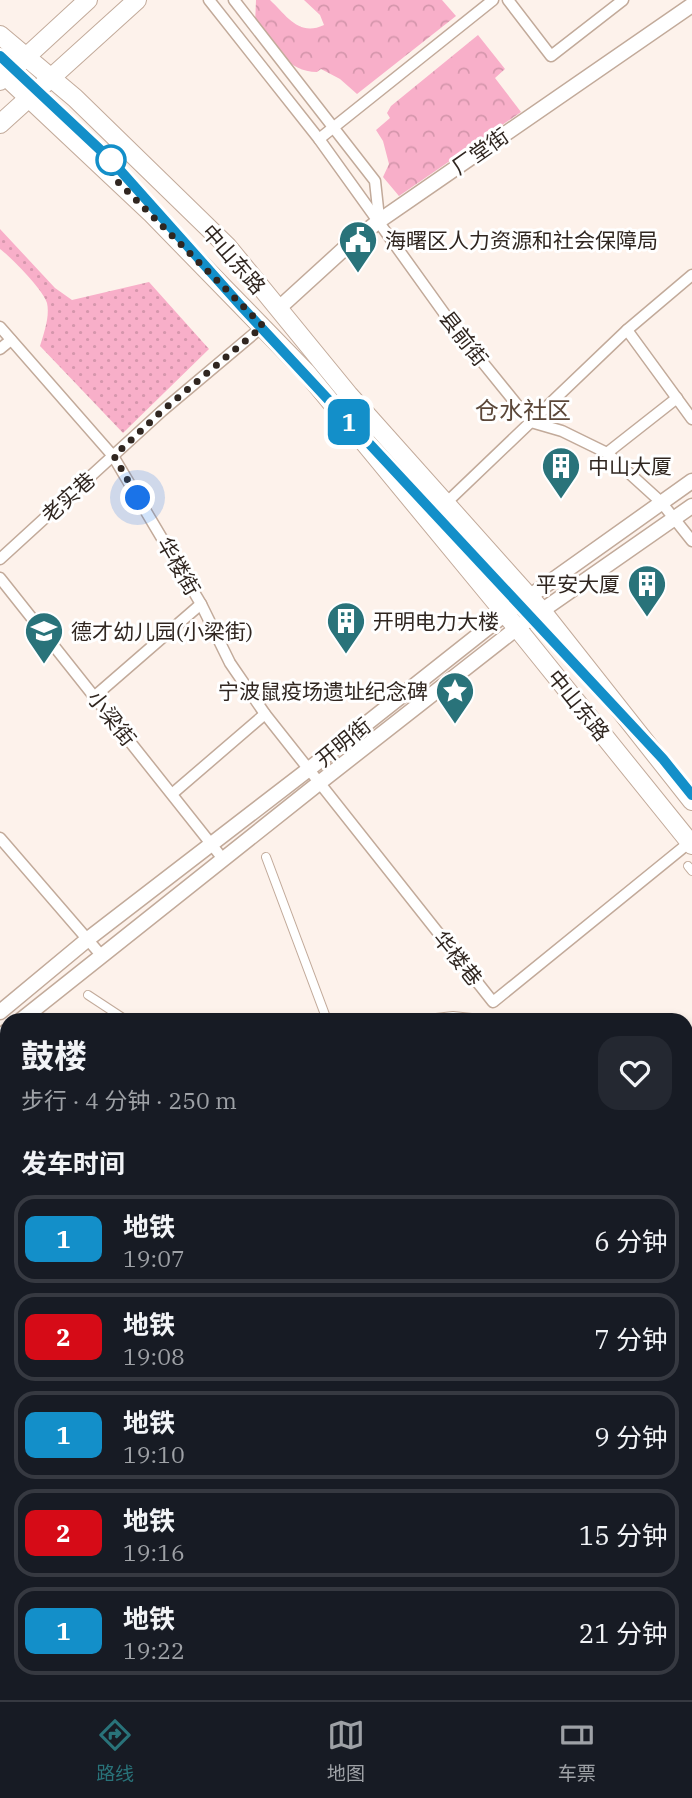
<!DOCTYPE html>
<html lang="zh">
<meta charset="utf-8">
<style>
:root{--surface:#171b24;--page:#242831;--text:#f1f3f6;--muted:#9ea1a6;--line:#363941;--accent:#29737a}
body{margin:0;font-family:"IBM Plex Serif","Noto Sans SC",serif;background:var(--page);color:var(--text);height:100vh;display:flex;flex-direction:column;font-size:26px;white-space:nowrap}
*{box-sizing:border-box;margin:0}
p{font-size:23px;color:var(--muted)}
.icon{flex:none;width:38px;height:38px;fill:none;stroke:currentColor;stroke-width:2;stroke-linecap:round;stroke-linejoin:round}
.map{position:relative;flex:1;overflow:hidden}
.drawer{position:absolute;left:0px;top:1013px;width:693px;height:688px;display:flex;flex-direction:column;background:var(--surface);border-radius:21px 21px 0 0;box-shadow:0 4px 10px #0003}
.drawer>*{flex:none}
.badge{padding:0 14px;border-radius:10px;font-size:24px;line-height:46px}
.you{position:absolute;width:35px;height:35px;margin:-18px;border:5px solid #fff;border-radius:50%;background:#1a73e8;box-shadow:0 0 0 10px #1a73e833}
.map>.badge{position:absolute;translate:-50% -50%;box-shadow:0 0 0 4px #fff}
h2{padding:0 21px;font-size:26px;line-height:63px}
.round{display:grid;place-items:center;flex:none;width:74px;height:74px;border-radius:21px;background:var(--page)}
.headline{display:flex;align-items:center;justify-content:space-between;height:119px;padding:0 21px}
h1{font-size:33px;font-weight:700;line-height:52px}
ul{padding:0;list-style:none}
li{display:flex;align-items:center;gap:21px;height:88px;margin:0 14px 10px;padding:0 7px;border:4px solid var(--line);border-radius:21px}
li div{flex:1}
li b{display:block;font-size:26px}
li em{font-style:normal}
li .badge{min-width:77px;font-weight:700;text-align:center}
.menu{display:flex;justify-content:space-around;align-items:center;height:98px;border-top:2px solid var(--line);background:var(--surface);font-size:19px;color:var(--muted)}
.menu a{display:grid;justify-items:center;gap:4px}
.menu .active{color:var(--accent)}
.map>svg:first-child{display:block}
.forest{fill:url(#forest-crowns)}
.park{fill:url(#park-dots)}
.water{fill:#a8b35e}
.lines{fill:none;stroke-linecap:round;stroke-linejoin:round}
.pedestrian-casing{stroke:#c2aa9a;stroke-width:10}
.minor-casing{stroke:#c2aa9a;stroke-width:13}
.tertiary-casing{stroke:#c2aa9a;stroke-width:17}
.primary-casing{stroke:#c2aa9a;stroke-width:20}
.pedestrian{stroke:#fff;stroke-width:8}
.minor{stroke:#fff;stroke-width:10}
.tertiary{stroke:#fff;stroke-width:14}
.primary{stroke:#fff;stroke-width:18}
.line-casing{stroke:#fff;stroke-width:16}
.line{stroke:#138fc9;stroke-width:10}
.walk{stroke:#302620;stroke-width:7;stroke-dasharray:0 12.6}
.stop-dot{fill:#fff;stroke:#138fc9;stroke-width:3.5}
.labels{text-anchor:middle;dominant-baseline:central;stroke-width:6;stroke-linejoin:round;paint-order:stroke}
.street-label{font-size:21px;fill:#302620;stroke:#fff}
.poi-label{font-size:21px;fill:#302620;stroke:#fff;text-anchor:start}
.quarter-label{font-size:24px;fill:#5b4739;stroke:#fff}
</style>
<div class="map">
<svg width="692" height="1700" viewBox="0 0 692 1700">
<defs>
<pattern id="forest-crowns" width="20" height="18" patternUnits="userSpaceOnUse" patternTransform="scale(1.75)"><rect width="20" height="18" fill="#f8afc9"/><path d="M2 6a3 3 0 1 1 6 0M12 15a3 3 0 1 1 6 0" fill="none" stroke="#d596ac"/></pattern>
<pattern id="park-dots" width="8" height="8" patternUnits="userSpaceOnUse" patternTransform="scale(1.75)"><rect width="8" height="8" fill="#f8afc9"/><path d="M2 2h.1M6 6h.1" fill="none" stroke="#d596ac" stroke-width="1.8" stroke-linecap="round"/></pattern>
</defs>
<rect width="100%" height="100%" fill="#fdf2eb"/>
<g class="forest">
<path d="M256,0H270C287,16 299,37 324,25L320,15L304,0H442L456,16L357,94L340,79L321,69L317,72C288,72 273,46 255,25Z"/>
<polygon points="478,35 505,69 495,78 521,112 399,196 383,177 389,164 383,141 376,130 390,118 387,113 391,106"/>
</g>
<path class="park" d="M0,229L55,288L72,300L149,282L209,349L123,433L40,346C44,333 50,316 47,303C44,291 11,257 0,249Z"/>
<polygon class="water" points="692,1379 692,1435 686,1440 686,1383"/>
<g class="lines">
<g class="pedestrian-casing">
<g id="pedestrian">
<polyline points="266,857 327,1020"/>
<polyline points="688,866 692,871"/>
<polyline points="88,995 126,1020"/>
<polyline points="419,1020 453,1016 490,1020"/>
<polyline points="686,1113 692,1120"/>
<polyline points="0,1143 7,1138"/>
<polyline points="0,1246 7,1247"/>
<polyline points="686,1327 692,1327"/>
<polyline points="686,1454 692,1449"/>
<polyline points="393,1700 398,1694"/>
</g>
</g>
<g class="minor-casing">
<g id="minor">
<polyline points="209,0 319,139 454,327 531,422 562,431 607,453 661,502 692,541"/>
<polyline points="234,0 375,181 379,218"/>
<polyline points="508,0 551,56 623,0"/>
<polyline points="319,139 493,0"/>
<polyline points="0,327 113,456 201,604 230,663 265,714 493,1002 690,842"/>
<polyline points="627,330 692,419"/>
<polyline points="0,349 11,340"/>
<polyline points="607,453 677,398"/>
<polyline points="446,503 627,330 692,275"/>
<polyline points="0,559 162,411 263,326"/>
<polyline points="0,578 223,859"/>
<polyline points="95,696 201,604"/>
<polyline points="172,794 265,714"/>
<polyline points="0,838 101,955"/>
<polyline points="172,1700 178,1694"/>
</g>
</g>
<g class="tertiary-casing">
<g id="tertiary">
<polyline points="278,309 346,247 379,221 692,5"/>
<polyline points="0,1012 88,939 309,769 505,614 692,481"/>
<polyline points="21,1020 319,783 517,628 692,506"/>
<polyline points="0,1037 7,1031"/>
<polyline points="682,1700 692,1695"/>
</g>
</g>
<g class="primary-casing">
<g id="primary">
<polyline points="0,35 75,98 228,247 349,395 542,611 692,801"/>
<polyline points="0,71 152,214 306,372 517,628 692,845"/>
<polyline points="0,81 88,0"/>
<polyline points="0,124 137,0"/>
<polyline points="0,1463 7,1469"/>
<polyline points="0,1493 7,1499"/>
<polyline points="231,1694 238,1700"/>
<polyline points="271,1694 278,1700"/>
</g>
</g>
<use href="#pedestrian" class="pedestrian"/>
<use href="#minor" class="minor"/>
<use href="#tertiary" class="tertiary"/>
<use href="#primary" class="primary"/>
</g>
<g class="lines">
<g class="line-casing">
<polyline id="line" points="0,56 110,159 241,306 663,759 692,795"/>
</g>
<use href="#line" class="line"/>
<polyline class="walk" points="111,160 112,176 263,326 162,411 114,456 138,498"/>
</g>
<defs>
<g id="civic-pin" transform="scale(2.0125)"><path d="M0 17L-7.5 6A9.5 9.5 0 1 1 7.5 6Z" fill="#29737a" stroke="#fff"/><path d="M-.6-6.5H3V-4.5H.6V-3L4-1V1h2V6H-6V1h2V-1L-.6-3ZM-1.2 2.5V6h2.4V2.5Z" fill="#fff"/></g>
<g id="building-pin" transform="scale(2.0125)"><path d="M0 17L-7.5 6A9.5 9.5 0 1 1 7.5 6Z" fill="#29737a" stroke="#fff"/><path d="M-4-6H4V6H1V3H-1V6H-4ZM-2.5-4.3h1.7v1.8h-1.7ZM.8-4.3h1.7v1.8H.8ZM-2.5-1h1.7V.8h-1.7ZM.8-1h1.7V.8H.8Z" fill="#fff"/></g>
<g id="school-pin" transform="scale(2.0125)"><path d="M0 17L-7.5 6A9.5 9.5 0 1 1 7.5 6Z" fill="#29737a" stroke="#fff"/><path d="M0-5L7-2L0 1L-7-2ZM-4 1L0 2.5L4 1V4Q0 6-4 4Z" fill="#fff"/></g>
<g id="sight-pin" transform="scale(2.0125)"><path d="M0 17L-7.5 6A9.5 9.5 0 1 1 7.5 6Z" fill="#29737a" stroke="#fff"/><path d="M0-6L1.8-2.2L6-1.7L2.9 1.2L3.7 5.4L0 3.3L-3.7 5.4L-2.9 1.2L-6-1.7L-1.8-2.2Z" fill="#fff"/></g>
</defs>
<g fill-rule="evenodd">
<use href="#civic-pin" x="358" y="240"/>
<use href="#building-pin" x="561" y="466"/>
<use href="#building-pin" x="647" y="584"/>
<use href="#building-pin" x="346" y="621"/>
<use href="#school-pin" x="44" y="631"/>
<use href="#sight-pin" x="455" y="691"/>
</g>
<circle class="stop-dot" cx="111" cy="160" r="14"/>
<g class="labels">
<g class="street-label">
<text transform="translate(480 151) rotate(-35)">厂堂街</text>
<text transform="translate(234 259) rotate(49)">中山东路</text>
<text transform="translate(464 338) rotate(52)">县前街</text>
<text transform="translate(68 497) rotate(-42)">老实巷</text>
<text transform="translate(179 566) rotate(60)">华楼街</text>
<text transform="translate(579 705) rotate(51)">中山东路</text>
<text transform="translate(112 718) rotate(52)">小梁街</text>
<text transform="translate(343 742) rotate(-39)">开明街</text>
<text transform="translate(458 958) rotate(51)">华楼巷</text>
</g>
<g class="poi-label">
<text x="385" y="240">海曙区人力资源和社会保障局</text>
<text x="588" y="466">中山大厦</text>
<text x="620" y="584" text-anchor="end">平安大厦</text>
<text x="373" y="621">开明电力大楼</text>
<text x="71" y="631">德才幼儿园(小梁街)</text>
<text x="428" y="691" text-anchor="end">宁波鼠疫场遗址纪念碑</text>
</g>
<g class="quarter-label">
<text x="523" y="410">仓水社区</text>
</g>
</g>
</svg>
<div class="you" style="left:138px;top:498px"></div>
<b class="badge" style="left:349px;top:422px;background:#138fc9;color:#fff">1</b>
<section class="drawer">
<div class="headline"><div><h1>鼓楼</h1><p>步行 · 4 分钟 · 250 m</p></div><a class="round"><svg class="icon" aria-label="heart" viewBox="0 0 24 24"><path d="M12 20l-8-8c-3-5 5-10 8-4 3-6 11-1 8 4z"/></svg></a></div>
<h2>发车时间</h2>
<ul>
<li><span class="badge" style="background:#138fc9;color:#fff">1</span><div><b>地铁</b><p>19:07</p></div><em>6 分钟</em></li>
<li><span class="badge" style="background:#d60b17;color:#fff">2</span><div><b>地铁</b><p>19:08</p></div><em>7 分钟</em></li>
<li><span class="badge" style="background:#138fc9;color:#fff">1</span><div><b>地铁</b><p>19:10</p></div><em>9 分钟</em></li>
<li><span class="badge" style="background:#d60b17;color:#fff">2</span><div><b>地铁</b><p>19:16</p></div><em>15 分钟</em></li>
<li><span class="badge" style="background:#138fc9;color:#fff">1</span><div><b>地铁</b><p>19:22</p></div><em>21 分钟</em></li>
</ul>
</section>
</div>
<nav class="menu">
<a class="active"><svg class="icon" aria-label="directions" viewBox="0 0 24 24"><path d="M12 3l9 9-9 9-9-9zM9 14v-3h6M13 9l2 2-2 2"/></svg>路线</a>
<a><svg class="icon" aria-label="map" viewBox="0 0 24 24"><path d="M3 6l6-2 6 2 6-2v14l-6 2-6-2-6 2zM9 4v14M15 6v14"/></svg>地图</a>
<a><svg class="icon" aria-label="tickets" viewBox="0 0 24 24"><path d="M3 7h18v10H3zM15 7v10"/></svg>车票</a>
</nav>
